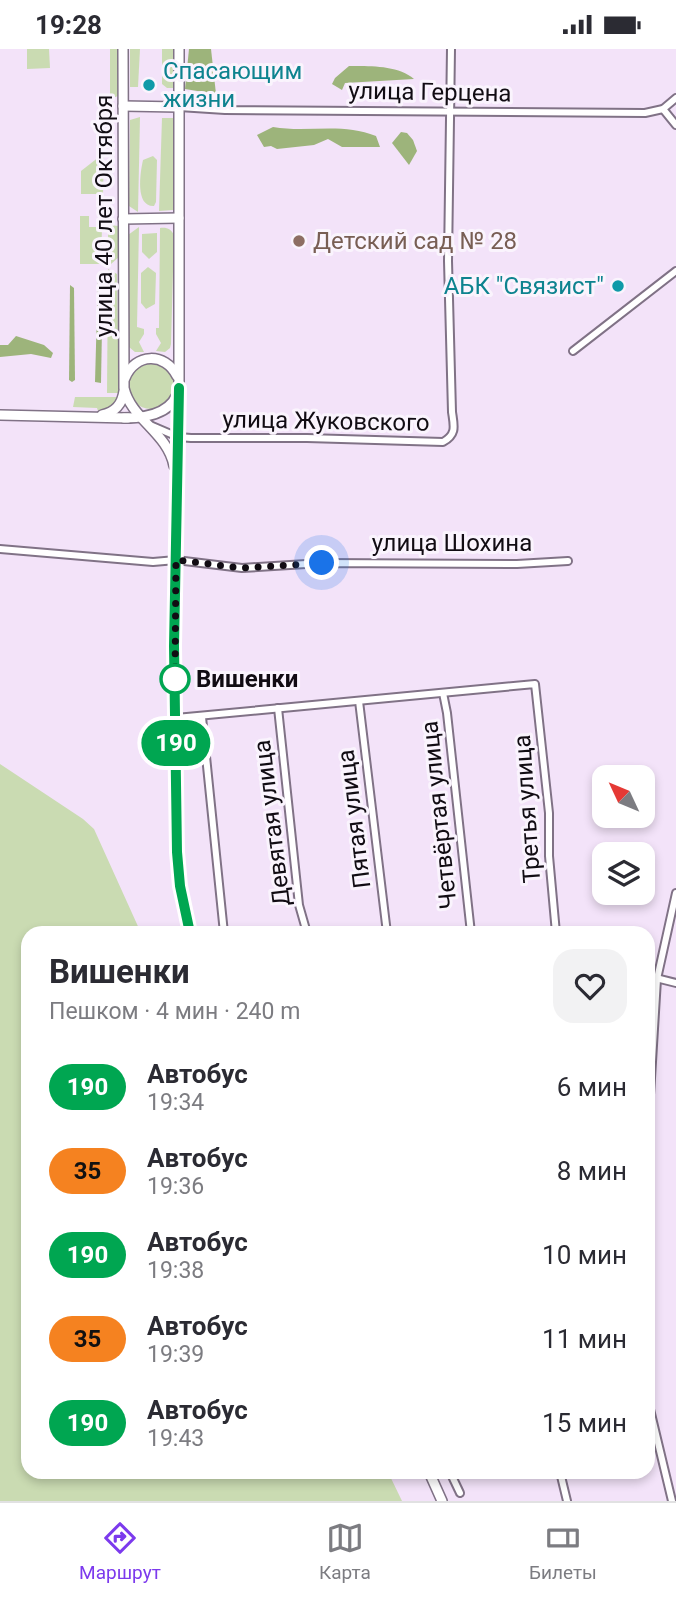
<!DOCTYPE html>
<html lang="ru">
<meta charset="utf-8">
<style>
:root{--surface:#fff;--page:#f2f2f3;--text:#2b2b33;--muted:#7c7c81;--line:#e1e1e2;--accent:#7c3aed}
body{margin:0;font-family:Roboto,sans-serif;background:var(--page);color:var(--text);height:100vh;display:flex;flex-direction:column;font-size:26px;white-space:nowrap}
*{box-sizing:border-box;margin:0}
p{font-size:23px;color:var(--muted)}
.icon{flex:none;width:38px;height:38px;fill:none;stroke:currentColor;stroke-width:2;stroke-linecap:round;stroke-linejoin:round}
.map{position:relative;flex:1;overflow:hidden}
.side{position:absolute;left:21px;top:877px;width:634px;height:553px;display:flex;flex-direction:column;background:var(--surface);border-radius:21px;box-shadow:0 4px 10px #0003}
.side>*{flex:none}
.badge{padding:0 14px;border-radius:23px;font-size:24px;line-height:46px}
.needle{width:46px;rotate:314deg}
.buttons{position:absolute;left:592px;top:716px;display:grid;gap:14px}
.buttons a{display:grid;place-items:center;width:63px;height:63px;border-radius:14px;background:var(--surface);box-shadow:0 4px 10px #0003;font-size:35px}
.you{position:absolute;width:35px;height:35px;margin:-18px;border:5px solid #fff;border-radius:50%;background:#1a73e8;box-shadow:0 0 0 10px #1a73e833}
.map>.badge{position:absolute;translate:-50% -50%;box-shadow:0 0 0 4px #fff}
.round{display:grid;place-items:center;flex:none;width:74px;height:74px;border-radius:21px;background:var(--page)}
.headline{display:flex;align-items:center;justify-content:space-between;height:119px;padding:0 28px}
h1{font-size:33px;font-weight:700;line-height:52px}
ul{padding:0;list-style:none}
li{display:flex;align-items:center;gap:21px;height:84px;padding:0 28px}
li div{flex:1}
li b{display:block;font-size:26px}
li em{font-style:normal}
li .badge{min-width:77px;font-weight:700;text-align:center}
.status{display:flex;justify-content:space-between;align-items:center;height:49px;padding:0 35px;background:var(--surface);direction:ltr}
.status svg{height:19px;fill:currentColor}
.menu{display:flex;justify-content:space-around;align-items:center;height:98px;border-top:2px solid var(--line);background:var(--surface);font-size:19px;color:var(--muted)}
.menu a{display:grid;justify-items:center;gap:4px}
.menu .selected{color:var(--accent)}
.map>svg:first-child{display:block}
.green{fill:#cadbb2}
.forest{fill:#9db47b}
.lines{fill:none;stroke-linecap:round;stroke-linejoin:round}
.street-casing{stroke:#807286;stroke-width:10}
.secondary-casing{stroke:#807286;stroke-width:12}
.street{stroke:#fff;stroke-width:6}
.secondary{stroke:#fff;stroke-width:9}
.line-casing{stroke:#fff;stroke-width:16}
.line{stroke:#00a651;stroke-width:10}
.walk{stroke:#110c13;stroke-width:7;stroke-dasharray:0 12.6}
.culture-dot{fill:#0f9aa8;stroke:#faf4fd;stroke-width:2.5}
.education-dot{fill:#8d6e63;stroke:#faf4fd;stroke-width:2.5}
.stop-dot{fill:#fff;stroke:#00a651;stroke-width:3.5}
.labels{text-anchor:middle;dominant-baseline:central;stroke-width:6;stroke-linejoin:round;paint-order:stroke}
.culture-label{font-size:24px;fill:#0d838f;stroke:#faf4fd;text-anchor:start}
.street-label{font-size:24px;fill:#110c13;stroke:#faf4fd}
.education-label{font-size:24px;fill:#785e54;stroke:#faf4fd;text-anchor:start}
.stop-label{font-size:24px;font-weight:bold;fill:#110c13;stroke:#faf4fd;text-anchor:start}
</style>
<div class="status"><b>19:28</b><svg viewBox="0 0 49 12"><path d="M0 12V9h3v3zM5 12V6h3v6zM10 12V3h3v9zM15 12V0h3v12zM26 1h20v11H26zM47 4h2v5h-2z"/></svg></div>
<div class="map">
<svg width="676" height="1452" viewBox="0 0 676 1452">
<rect width="100%" height="100%" fill="#f3e3f9"/>
<g class="green">
<polygon points="27,0 49,0 50,19 27,20"/>
<polygon points="110,0 119,0 118,47 110,50"/>
<polygon points="130,0 140,0 138,38 130,38"/>
<polygon points="162,0 174,0 173,39 167,39 162,35"/>
<polygon points="140,68 138,163 129,157 130,71"/>
<polygon points="162,69 173,69 173,161 159,162"/>
<polygon points="104,104 103,145 81,145 81,122"/>
<path d="M153,107L157,111L156,153L154,157C135,158 140,124 143,111Z"/>
<polygon points="80,167 89,167 89,178 102,178 101,215 80,215"/>
<polygon points="108,176 119,177 119,208 111,215 108,215"/>
<polygon points="139,178 137,278 144,280 144,285 139,293 144,303 135,303 129,298 128,186"/>
<path d="M160,179C167,178 171,180 174,186L171,295L170,299L165,303L156,302L161,294L156,285V279H159Z"/>
<polygon points="157,184 157,203 149,210 142,203 142,185"/>
<polygon points="148,218 156,224 155,255 146,260 141,254 141,224"/>
<polygon points="108,220 117,225 119,344 107,344"/>
<circle cx="151" cy="337" r="23"/>
<path d="M75,348H118C116,357 108,362 98,362L97,359L73,358Z"/>
<polygon points="0,715 83,770 94,780 141,884 28,884 28,1423 388,1423 402,1452 0,1452"/>
</g>
<g class="forest">
<polygon points="189,0 211,0 216,45 185,40"/>
<path d="M349,17C369,17 398,16 414,30L345,34L342,41L332,35L335,29Z"/>
<path d="M273,78C308,84 342,73 376,87L380,98H342L328,90L314,96L277,100L271,97L264,98L257,86Z"/>
<polygon points="401,83 407,84 413,91 417,102 409,116 392,94"/>
<polygon points="103,223 101,334 95,333 98,225"/>
<polygon points="70,236 74,239 75,331 72,333 69,331"/>
<polygon points="16,287 44,296 53,304 51,309 31,305 0,308 0,296 8,296"/>
</g>
<g class="lines">
<g class="street-casing">
<g id="street">
<polyline points="179,58 225,61 645,64 663,60 676,49"/>
<polyline points="663,60 676,76"/>
<polyline points="573,302 676,222"/>
<path d="M150,376L178,388L191,389H307L443,393C457,385 454,377 452,363L448,212L451,0"/>
<polyline points="0,500 153,513 176,511 242,519 322,514 517,515 568,512"/>
<polyline points="443,644 447,664 471,884"/>
<polyline points="359,652 387,884"/>
<polyline points="278,659 299,856 307,884"/>
<polyline points="202,668 224,884"/>
<polyline points="176,669 535,635 549,764 549,807 556,884"/>
<polyline points="648,927 676,934"/>
<polyline points="650,1046 657,930 676,844"/>
<polyline points="648,1352 672,1452"/>
<polyline points="450,1423 460,1444"/>
<polyline points="560,1423 567,1452"/>
</g>
</g>
<g class="secondary-casing">
<g id="secondary">
<path d="M123,0L124,339C131,370 168,384 174,417"/>
<polyline points="123,57 179,58"/>
<polyline points="123,170 179,169"/>
<path d="M125,329C135,304 165,303 177,327"/>
<path d="M179,339C176,453 175,567 176,682C176,749 172,818 190,884"/>
<polyline points="0,366 128,369"/>
<path d="M102,366C115,363 122,356 124,342"/>
<path d="M124,369C146,369 174,365 179,339V0"/>
<polyline points="429,1423 442,1452"/>
</g>
</g>
<use href="#street" class="street"/>
<use href="#secondary" class="secondary"/>
</g>
<g class="lines">
<g class="line-casing">
<polyline id="line" points="179,339 174,597 177,803 180,837 190,884"/>
</g>
<use href="#line" class="line"/>
<polyline class="walk" points="175,630 176,511 242,519 322,514"/>
</g>
<g class="culture-dot">
<circle cx="149" cy="36" r="7"/>
<circle cx="618" cy="237" r="7"/>
</g>
<circle class="education-dot" cx="299" cy="192" r="7"/>
<circle class="stop-dot" cx="175" cy="630" r="14"/>
<g class="labels">
<g class="culture-label">
<text x="163" y="22">Спасающим<tspan x="163" dy="28">жизни</tspan></text>
<text x="604" y="237" text-anchor="end">АБК "Связист"</text>
</g>
<g class="street-label">
<text transform="translate(430 43) rotate(1)">улица Герцена</text>
<text transform="translate(104 167) rotate(-90)">улица 40 лет Октября</text>
<text transform="translate(326 372) rotate(1)">улица Жуковского</text>
<text x="452" y="494">улица Шохина</text>
<text transform="translate(527 760) rotate(-94)">Третья улица</text>
<text transform="translate(439 766) rotate(-96)">Четвёртая улица</text>
<text transform="translate(354 770) rotate(-97)">Пятая улица</text>
<text transform="translate(272 774) rotate(-97)">Девятая улица</text>
</g>
<g class="education-label">
<text x="313" y="192">Детский сад № 28</text>
</g>
<g class="stop-label">
<text x="196" y="630">Вишенки</text>
</g>
</g>
</svg>
<div class="buttons">
<a><svg class="needle" viewBox="-14 -14 28 28"><path d="M0-13l5 13h-10z" fill="#e53935"/><path d="M0 13l5-13h-10z" fill="#7c7c81"/></svg></a>
<a><svg class="icon" aria-label="layers" viewBox="0 0 24 24"><path d="M12 4l9 5-9 5-9-5zM3 14l9 5 9-5"/></svg></a>
</div>
<div class="you" style="left:322px;top:514px"></div>
<b class="badge" style="left:176px;top:694px;background:#00a651;color:#fff">190</b>
<section class="side">
<div class="headline"><div><h1>Вишенки</h1><p>Пешком · 4 мин · 240 m</p></div><a class="round"><svg class="icon" aria-label="heart" viewBox="0 0 24 24"><path d="M12 20l-8-8c-3-5 5-10 8-4 3-6 11-1 8 4z"/></svg></a></div>
<ul>
<li><span class="badge" style="background:#00a651;color:#fff">190</span><div><b>Автобус</b><p>19:34</p></div><em>6 мин</em></li>
<li><span class="badge" style="background:#f58220;color:#111">35</span><div><b>Автобус</b><p>19:36</p></div><em>8 мин</em></li>
<li><span class="badge" style="background:#00a651;color:#fff">190</span><div><b>Автобус</b><p>19:38</p></div><em>10 мин</em></li>
<li><span class="badge" style="background:#f58220;color:#111">35</span><div><b>Автобус</b><p>19:39</p></div><em>11 мин</em></li>
<li><span class="badge" style="background:#00a651;color:#fff">190</span><div><b>Автобус</b><p>19:43</p></div><em>15 мин</em></li>
</ul>
</section>
</div>
<nav class="menu">
<a class="selected"><svg class="icon" aria-label="directions" viewBox="0 0 24 24"><path d="M12 3l9 9-9 9-9-9zM9 14v-3h6M13 9l2 2-2 2"/></svg>Маршрут</a>
<a><svg class="icon" aria-label="map" viewBox="0 0 24 24"><path d="M3 6l6-2 6 2 6-2v14l-6 2-6-2-6 2zM9 4v14M15 6v14"/></svg>Карта</a>
<a><svg class="icon" aria-label="tickets" viewBox="0 0 24 24"><path d="M3 7h18v10H3zM15 7v10"/></svg>Билеты</a>
</nav>
